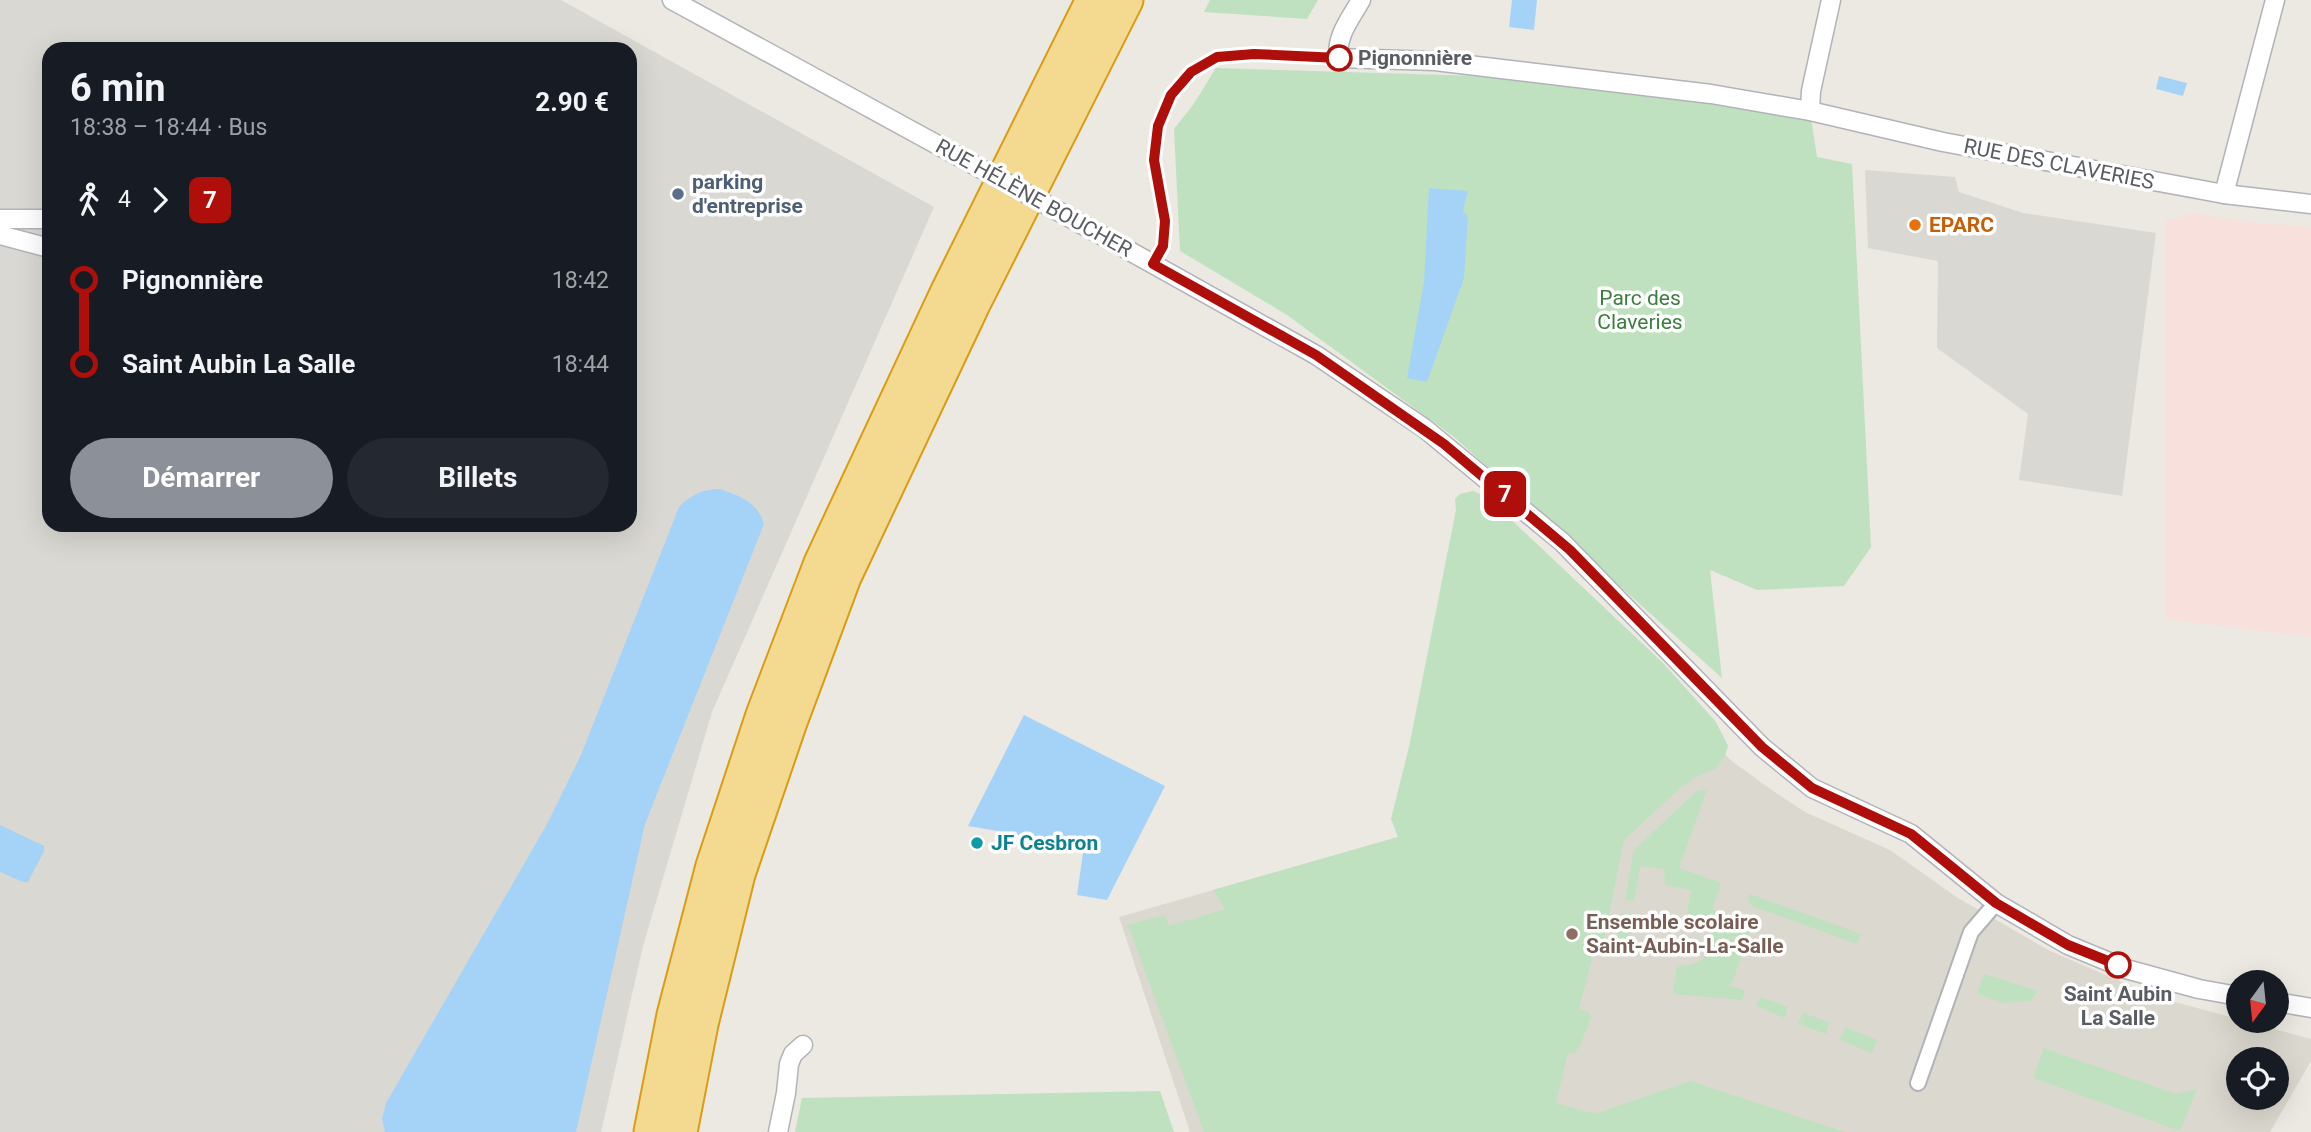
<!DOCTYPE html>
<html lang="fr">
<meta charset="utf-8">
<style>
:root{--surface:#171b24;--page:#242831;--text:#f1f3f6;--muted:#9ea1a6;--accent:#8c9099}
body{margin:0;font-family:Roboto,sans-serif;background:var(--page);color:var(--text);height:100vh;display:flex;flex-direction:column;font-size:26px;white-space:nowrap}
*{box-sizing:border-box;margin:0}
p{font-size:23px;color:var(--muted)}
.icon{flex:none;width:38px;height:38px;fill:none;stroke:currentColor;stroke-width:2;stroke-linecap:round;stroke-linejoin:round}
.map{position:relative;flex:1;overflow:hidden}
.details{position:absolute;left:42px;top:42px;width:595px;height:490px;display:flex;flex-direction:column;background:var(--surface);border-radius:21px;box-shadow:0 7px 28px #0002}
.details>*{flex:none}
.badge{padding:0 14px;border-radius:10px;font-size:24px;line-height:46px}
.needle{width:46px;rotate:195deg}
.fabs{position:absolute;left:2226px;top:970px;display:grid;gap:14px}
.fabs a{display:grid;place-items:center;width:63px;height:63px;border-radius:50%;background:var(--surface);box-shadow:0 7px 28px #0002;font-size:35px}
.map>.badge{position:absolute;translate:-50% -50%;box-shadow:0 0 0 4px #fff}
.legs{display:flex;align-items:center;gap:10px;height:77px;padding:0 28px;font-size:23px}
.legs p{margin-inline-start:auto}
.headline{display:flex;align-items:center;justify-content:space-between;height:119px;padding:0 28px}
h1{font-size:38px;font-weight:700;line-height:52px}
.action{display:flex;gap:14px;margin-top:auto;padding:14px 28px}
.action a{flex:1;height:80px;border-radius:42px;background:var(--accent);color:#fff;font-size:28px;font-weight:700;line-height:80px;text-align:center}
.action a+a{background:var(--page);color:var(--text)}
ul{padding:0 28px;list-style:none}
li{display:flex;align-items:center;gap:24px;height:84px;font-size:26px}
li i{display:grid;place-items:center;width:10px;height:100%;margin:0 9px;background:currentColor}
li i::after{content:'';width:18px;height:18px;margin:-9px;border:5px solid;border-radius:50%;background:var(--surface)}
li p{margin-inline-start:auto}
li:first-child i{background:linear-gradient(#0000 50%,currentColor 0)}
li:last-child i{background:linear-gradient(currentColor 50%,#0000 0)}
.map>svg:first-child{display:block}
.industrial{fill:#dad8d3;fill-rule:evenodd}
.education{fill:#dbd8cf;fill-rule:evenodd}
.medical{fill:#f8e0dd}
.green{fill:#bfe1bf}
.water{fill:#a5d3f7}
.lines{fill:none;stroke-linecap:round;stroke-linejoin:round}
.pedestrian-casing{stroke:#b2b3b8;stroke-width:18}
.minor-casing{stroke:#b2b3b8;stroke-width:21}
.motorway-casing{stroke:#d99c13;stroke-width:37}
.pedestrian{stroke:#fff;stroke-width:14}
.minor{stroke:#fff;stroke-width:18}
.motorway{stroke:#f3da90;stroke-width:33}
.minor-bridge-casing{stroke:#b2b3b8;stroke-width:21;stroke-linecap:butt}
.minor-bridge{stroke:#fff;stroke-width:18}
.line-1-casing{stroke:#fff;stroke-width:16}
.line-1{stroke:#ae0f0a;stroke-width:10}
.stop-1-dot{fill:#fff;stroke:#ae0f0a;stroke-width:3.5}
.service-dot{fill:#5c6f8a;stroke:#fff;stroke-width:2.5}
.food-dot{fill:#e8710a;stroke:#fff;stroke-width:2.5}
.culture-dot{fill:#0f9aa8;stroke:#fff;stroke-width:2.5}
.education-dot{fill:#8d6e63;stroke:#fff;stroke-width:2.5}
.labels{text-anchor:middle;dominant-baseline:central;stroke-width:7;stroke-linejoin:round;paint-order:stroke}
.stop-label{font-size:21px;font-weight:bold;fill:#595d61;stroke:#fff;text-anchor:start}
.street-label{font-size:21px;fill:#595d61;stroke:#fff}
.service-label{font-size:21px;font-weight:bold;fill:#4e5e75;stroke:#fff;text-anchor:start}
.food-label{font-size:21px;font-weight:bold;fill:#c56008;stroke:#fff;text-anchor:start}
.park-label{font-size:21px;fill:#3b7e3e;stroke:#fff}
.culture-label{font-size:21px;font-weight:bold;fill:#0d838f;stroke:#fff;text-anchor:start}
.education-label{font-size:21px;font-weight:bold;fill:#785e54;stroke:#fff;text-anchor:start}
</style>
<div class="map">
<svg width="2311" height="1132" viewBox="0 0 2311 1132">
<rect width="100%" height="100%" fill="#ebe9e1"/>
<g class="industrial">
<path d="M0,0H561L934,207L712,712L643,946L601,1132H0ZM49,49H630V525H49Z"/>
<polygon points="1865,170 1955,177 1959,192 2023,213 2156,233 2122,496 2019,480 2028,414 1937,348 1938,261 1868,248"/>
</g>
<path class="education" d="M1701,733L1733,762L1773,791L1807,813L1890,850L1958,898L2050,951L2157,997L2311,1039V1061L2270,1132H1190L1119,917L1398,837L1621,836ZM2238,1059H2277V1097H2238Z"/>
<polygon class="medical" points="2192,213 2256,223 2311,227 2311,637 2166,619 2166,219 2179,218"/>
<g class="green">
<polygon points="1210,0 1318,0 1307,19 1204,12"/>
<polygon points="1216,68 1480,76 1710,97 1811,118 1817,157 1852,164 1871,547 1844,586 1757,590 1710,570 1722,678 1454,437 1287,315 1180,251 1174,129 1193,105"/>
<polygon points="1473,491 1486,496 1664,664 1716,722 1728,746 1725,756 1715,769 1699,775 1680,788 1624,840 1603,944 1596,943 1579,1009 1589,1012 1591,1017 1580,1046 1574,1053 1568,1053 1556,1103 1595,1114 1690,1081 1845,1132 1204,1132 1128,925 1165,915 1169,926 1225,909 1213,890 1398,837 1391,819 1409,747 1456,510 1455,499 1460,494"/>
<path d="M1707,789L1679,868L1721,883L1712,909L1745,922L1751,928L1731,986L1745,991L1742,1000L1673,994L1677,965C1717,971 1725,921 1687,914L1691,890L1665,885L1664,869L1640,866L1634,901L1625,900L1634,850L1697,791Z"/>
<polygon points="1750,894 1861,934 1857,944 1752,906 1748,899"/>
<polygon points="1622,913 1632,914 1626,950 1615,947"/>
<polygon points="1984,974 2038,991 2030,1001 2004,1003 1977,994"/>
<polygon points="1761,997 1787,1007 1785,1018 1756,1006"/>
<polygon points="1803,1013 1829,1022 1826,1034 1798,1024"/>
<polygon points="1845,1027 1877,1040 1872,1053 1840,1040"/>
<polygon points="2044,1048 2176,1094 2197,1089 2180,1131 2033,1078"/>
<polygon points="1160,1091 1174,1132 795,1132 802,1098"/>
</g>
<g class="water">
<polygon points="1512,0 1537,0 1534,30 1509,27"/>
<polygon points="2159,76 2187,83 2183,96 2156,89"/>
<polygon points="1429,188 1468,191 1463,212 1468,215 1464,278 1427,382 1407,378 1424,282"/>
<path d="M720,489C740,496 757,501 764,524L645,824L576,1132H385L382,1119L386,1103L546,826L581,755L679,507C690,495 703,489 720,489Z"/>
<polygon points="1024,715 1165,786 1107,900 1077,895 1084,846 968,826"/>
<polygon points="0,825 44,846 44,851 28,882 23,882 0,872"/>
</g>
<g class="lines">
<g class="pedestrian-casing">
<polyline id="pedestrian" points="1918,1083 1971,932 1996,903"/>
</g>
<g class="minor-casing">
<g id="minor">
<polyline points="672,0 956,155"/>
<path d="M1361,0C1351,18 1335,37 1339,58L1435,61L1711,94L1810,111L1943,142L2224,194L2311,204"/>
<polyline points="1810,111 1811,91 1831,0"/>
<polyline points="2224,194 2275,0"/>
<polyline points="0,219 49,219"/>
<polyline points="1074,220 1316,355 1424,428 1562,542 1762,747 1812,788 1911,834 1996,903 2068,945 2126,969 2199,989 2238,996"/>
<polyline points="0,235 49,248"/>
<polyline points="2277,1002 2311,1008"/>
<polyline points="778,1132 786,1093 789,1064 793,1054 803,1045"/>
</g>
</g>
<g class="motorway-casing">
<g id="motorway">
<polyline points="651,1132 674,1015 713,866 763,715 821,563 948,291 1093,0"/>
<polyline points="680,1132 701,1024 738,874 790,722 844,577 973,304 1126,0"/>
</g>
</g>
<use href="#pedestrian" class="pedestrian"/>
<use href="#minor" class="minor"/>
<use href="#motorway" class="motorway"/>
<g class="minor-bridge-casing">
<polyline id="minor-bridge" points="956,155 1074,220"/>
</g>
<use href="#minor-bridge" class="minor-bridge"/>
</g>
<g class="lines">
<g class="line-1-casing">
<polyline id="line-1" points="1339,58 1254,54 1217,57 1191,72 1171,95 1158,126 1154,160 1165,221 1163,246 1153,264 1316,355 1444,444 1570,550 1762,747 1812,788 1911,834 1996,903 2068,945 2118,965"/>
</g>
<use href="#line-1" class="line-1"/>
</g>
<g class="stop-1-dot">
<circle cx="1339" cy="58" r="12"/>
<circle cx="2118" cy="965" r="12"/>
</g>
<circle class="service-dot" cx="678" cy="194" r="7"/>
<circle class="food-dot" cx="1915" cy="225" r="7"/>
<circle class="culture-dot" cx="977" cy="843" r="7"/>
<circle class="education-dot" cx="1572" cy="934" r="7"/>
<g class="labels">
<g class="stop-label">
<text x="1358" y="58">Pignonnière</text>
<text x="2118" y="994" text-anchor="middle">Saint Aubin<tspan x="2118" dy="24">La Salle</tspan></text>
</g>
<g class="street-label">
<text transform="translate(2059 164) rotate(11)">RUE DES CLAVERIES</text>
<text transform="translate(1034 198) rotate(29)">RUE HÉLÈNE BOUCHER</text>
</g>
<g class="service-label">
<text x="692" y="182">parking<tspan x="692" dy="24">d'entreprise</tspan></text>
</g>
<g class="food-label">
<text x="1929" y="225">EPARC</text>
</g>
<g class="park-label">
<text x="1640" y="298">Parc des<tspan x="1640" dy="24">Claveries</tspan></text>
</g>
<g class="culture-label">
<text x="991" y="843">JF Cesbron</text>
</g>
<g class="education-label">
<text x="1586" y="922">Ensemble scolaire<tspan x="1586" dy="24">Saint-Aubin-La-Salle</tspan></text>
</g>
</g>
</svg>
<div class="fabs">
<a><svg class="needle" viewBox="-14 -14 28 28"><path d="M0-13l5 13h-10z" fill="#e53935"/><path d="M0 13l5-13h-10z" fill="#9ea1a6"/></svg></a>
<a><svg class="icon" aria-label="locate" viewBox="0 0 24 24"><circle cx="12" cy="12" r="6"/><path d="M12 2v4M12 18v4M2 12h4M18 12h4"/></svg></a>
</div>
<b class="badge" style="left:1505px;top:494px;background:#ae0f0a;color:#fff">7</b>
<section class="details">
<div class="headline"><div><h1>6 min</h1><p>18:38 – 18:44 · Bus</p></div><b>2.90 €</b></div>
<div class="legs"><svg class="icon" aria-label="walk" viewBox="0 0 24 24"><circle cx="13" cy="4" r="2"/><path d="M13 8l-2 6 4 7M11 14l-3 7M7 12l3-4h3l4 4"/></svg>4<svg class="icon" aria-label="forward" viewBox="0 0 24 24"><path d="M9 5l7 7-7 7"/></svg><b class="badge" style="background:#ae0f0a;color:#fff">7</b></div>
<ul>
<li><i style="color:#ae0f0a"></i><b>Pignonnière</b><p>18:42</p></li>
<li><i style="color:#ae0f0a"></i><b>Saint Aubin La Salle</b><p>18:44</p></li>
</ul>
<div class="action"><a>Démarrer</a><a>Billets</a></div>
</section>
</div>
